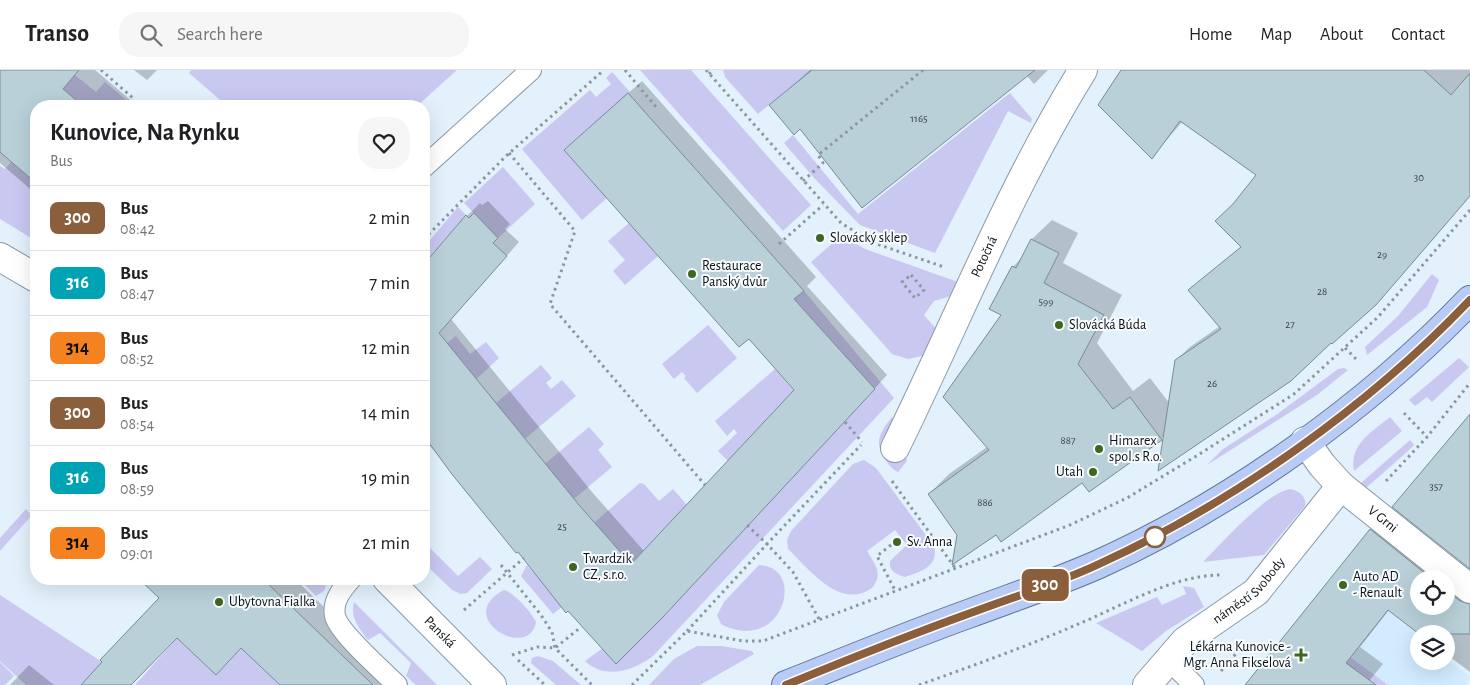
<!DOCTYPE html>
<meta charset="utf-8">
<style>
:root{--surface:#fff;--page:#f6f6f6;--text:#202124;--muted:#757577;--line:#e0e0e0}
body{margin:0;font-family:"Alegreya Sans",sans-serif;background:var(--page);color:var(--text);height:100vh;display:flex;flex-direction:column;font-size:19px;white-space:nowrap}
*{box-sizing:border-box;margin:0}
p{font-size:16px;color:var(--muted)}
.icon{flex:none;width:28px;height:28px;fill:none;stroke:currentColor;stroke-width:2;stroke-linecap:round;stroke-linejoin:round}
.map{position:relative;flex:1;overflow:hidden}
.sheet{position:absolute;left:30px;top:30px;width:400px;height:485px;display:flex;flex-direction:column;background:var(--surface);border-radius:20px;box-shadow:0 5px 20px #0002}
.sheet>*{flex:none}
.badge{padding:0 10px;border-radius:8px;font-size:18px;line-height:32px}
.fabs{position:absolute;left:1410px;top:500px;display:grid;gap:10px}
.fabs a{display:grid;place-items:center;width:45px;height:45px;border-radius:50%;background:var(--surface);box-shadow:0 5px 20px #0002;font-size:25px}
.map>.badge{position:absolute;translate:-50% -50%;box-shadow:0 0 0 2px #fff}
.round{display:grid;place-items:center;flex:none;width:52px;height:52px;border-radius:20px;background:var(--page)}
.summary{display:flex;align-items:center;justify-content:space-between;height:85px;padding:0 20px}
h1{font-size:24px;font-weight:700;line-height:38px}
ul{padding:0;list-style:none}
li{display:flex;align-items:center;gap:15px;height:65px;padding:0 20px;border-top:1px solid var(--line)}
li div{flex:1}
li b{display:block;font-size:19px}
li em{font-style:normal}
li .badge{min-width:55px;font-weight:700;text-align:center}
header{display:flex;align-items:center;gap:30px;box-sizing:border-box;height:70px;padding:0 25px;background:var(--surface);border-bottom:1px solid var(--line)}
header strong{font-size:24px}
nav{display:flex;gap:28px;margin-inline-start:auto;font-size:18px}
.search{width:350px;height:45px;background:var(--page);display:flex;align-items:center;gap:12px;box-sizing:border-box;padding:0 18px;border-radius:20px;color:var(--muted);font-size:19px}
.map>svg:first-child{display:block}
.built{fill:#d2ebfe}
.green{fill:#c9c8f1}
.shadow{fill:#0003;fill-rule:evenodd}
.building{fill:#b9d0d8;stroke:#778d95}
.lines{fill:none;stroke-linecap:round;stroke-linejoin:round}
.lane-casing{stroke:#8999a6;stroke-width:22}
.street-casing{stroke:#8999a6;stroke-width:30}
.primary-casing{stroke:#5c73a1;stroke-width:30}
.path{stroke:#8b979f;stroke-width:3;stroke-dasharray:2.5 4;stroke-linecap:butt}
.lane{stroke:#fff;stroke-width:20}
.street{stroke:#fff;stroke-width:28}
.primary{stroke:#b8cbf4;stroke-width:28}
.line-casing{stroke:#fff;stroke-width:11}
.line{stroke:#8b5e3c;stroke-width:8}
.poi-dot{fill:#40651e;stroke:#f8fcff;stroke-width:2}
.stop-dot{fill:#fff;stroke:#8b5e3c;stroke-width:2.5}
.labels{text-anchor:middle;dominant-baseline:central;stroke-width:4;stroke-linejoin:round;paint-order:stroke}
.number-label{font-size:11px;fill:#364046}
.poi-label{font-size:14px;fill:#0a1015;stroke:#f8fcff;text-anchor:start}
.street-label{font-size:14px;fill:#0a1015;stroke:#f8fcff}
</style>
<header>
<strong>Transo</strong>
<div class="search"><svg class="icon" aria-label="search" viewBox="0 0 24 24"><circle cx="10" cy="10" r="6"/><path d="M15 15l6 6"/></svg>Search here</div>
<nav><a>Home</a><a>Map</a><a>About</a><a>Contact</a></nav>
</header>
<div class="map">
<svg width="1470" height="615" viewBox="0 0 1470 615">
<rect width="100%" height="100%" fill="#e2f1fc"/>
<polygon class="built" points="1397,526 1407,534 1397,548 1419,566 1419,591 1446,591 1446,588 1470,607 1466,615 1388,615 1349,586"/>
<g class="green">
<polygon points="191,0 457,0 417,36 227,36 189,3"/>
<polygon points="640,0 691,0 811,135 783,161"/>
<polygon points="723,0 812,0 758,44 725,7"/>
<polygon points="612,2 630,22 564,80 607,128 582,150 522,79 590,20 596,27 611,14 606,8"/>
<polygon points="75,5 96,22 105,12 130,33 127,36 83,36 63,19"/>
<polygon points="1010,23 1032,49 1031,53 1008,41 935,183 860,155 815,109 784,73 793,65 858,144"/>
<polygon points="11,92 36,113 36,171 0,149 0,96 5,99"/>
<polygon points="503,97 535,134 498,168 464,133"/>
<polygon points="458,137 466,145 424,193 424,177"/>
<polygon points="629,153 658,186 625,215 613,201 625,190 608,171"/>
<polygon points="842,165 865,179 958,212 951,226 934,231 924,245 937,260 926,285 908,289 892,284 811,192"/>
<polygon points="1432,204 1439,210 1427,237 1367,285 1365,277 1398,246"/>
<path d="M804,221L894,328L653,586C633,601 605,610 585,591L603,578L616,594L875,319L794,229Z"/>
<polygon points="708,255 737,288 697,323 684,308 686,306 682,302 674,309 662,294"/>
<polygon points="456,266 470,284 486,272 499,288 471,314 441,278"/>
<polygon points="1459,288 1469,297 1432,332 1427,327 1415,336 1409,330"/>
<polygon points="541,295 552,308 546,313 551,319 562,310 576,326 520,373 490,338"/>
<polygon points="1344,298 1348,300 1317,325 1207,395 1223,379 1276,345 1338,299"/>
<polygon points="775,299 794,321 728,391 718,381 737,363 734,359 727,366 715,351"/>
<path d="M892,347L893,353L884,370L886,375L906,387L907,391L898,402C893,400 890,396 887,392C873,374 879,363 892,347Z"/>
<path d="M1390,347L1402,361L1354,401C1349,374 1372,362 1390,347Z"/>
<polygon points="589,357 604,374 598,380 612,397 569,433 557,417 561,413 558,409 553,413 540,398"/>
<polygon points="1410,370 1414,375 1408,381 1366,418 1361,413"/>
<path d="M864,390L876,398L934,476C939,497 921,501 905,507C896,504 889,502 890,491L907,475L895,460L867,481C875,494 883,503 873,517C841,542 809,499 788,479L787,470L791,461L853,394Z"/>
<polygon points="640,413 644,414 659,431 673,419 687,435 630,495 589,457"/>
<path d="M1290,419C1299,421 1307,426 1305,436L1264,485L1203,492C1221,474 1266,423 1290,419Z"/>
<polygon points="26,439 32,445 0,481 0,468"/>
<polygon points="424,472 458,506 480,487 492,499 467,523 461,524 452,520 424,493"/>
<polygon points="527,495 533,502 538,498 551,514 547,519 549,522 555,518 567,533 553,544 521,506"/>
<path d="M759,495C808,497 782,586 721,554L717,545L724,532Z"/>
<polygon points="293,509 327,509 328,510 324,521 316,526 303,513 300,516"/>
<polygon points="1183,516 1194,518 1204,537 1166,561 1142,581 1096,553 1157,527 1162,535 1186,524"/>
<path d="M504,520C515,523 531,542 536,552C529,592 452,547 504,520Z"/>
<polygon points="0,525 99,590 126,615 26,615 0,591"/>
<path d="M354,532L437,615H416L406,606L411,593L380,563L368,570C359,558 350,547 354,532Z"/>
<polygon points="177,568 216,605 242,576 277,608 275,611 280,615 135,615"/>
<polygon points="697,576 721,576 752,581 754,584 700,615 649,615 674,589"/>
<polygon points="538,586 553,591 581,615 556,615 531,593 532,588"/>
<polygon points="1349,586 1388,615 1340,615 1333,609"/>
<polygon points="0,592 14,606 5,615 0,615"/>
</g>
<g class="shadow">
<polygon points="0,0 95,0 133,32 129,36 36,36 36,124 0,93"/>
<polygon points="134,0 157,0 147,10"/>
<polygon points="810,0 1048,0 1034,14 1027,6 800,57 771,35"/>
<polygon points="1122,0 1470,0 1470,125 1331,271 1165,366 1089,420 1083,411 997,463 959,465 929,424 949,404 987,377 1003,245 1013,197 1025,184 1032,169 1052,150 1078,163 1063,193 1122,225 1097,273 1133,321 1150,308 1170,334 1176,290 1190,277 1220,256 1190,220 1242,176 1230,138 1258,105 1183,51 1152,87"/>
<polygon points="642,11 816,207 807,216 887,305 676,532 453,402 424,369 424,196 467,146 480,133 482,135 488,131 510,154 505,159 519,172 451,249 592,422 644,481 796,320 579,67"/>
<path d="M1386,445L1470,512V602L1446,584V564L1389,540L1360,577L1383,594L1369,611L1374,615H1248L1371,460ZM1419,509H1446V536H1419Z"/>
<polygon points="141,509 295,509 405,615 281,615 241,577 177,566 130,615 83,615 160,528"/>
<polygon points="29,595 54,615 10,615"/>
</g>
<g class="building">
<polygon points="0,0 79,0 63,19 83,36 36,36 36,113 0,82"/>
<polygon points="812,0 1035,0 862,138 800,59 794,65 769,35"/>
<polygon points="1121,0 1424,0 1451,25 1470,3 1470,126 1376,235 1332,274 1331,273 1291,311 1158,401 1175,290 1221,259 1188,220 1241,177 1215,151 1233,134 1256,105 1180,51 1152,89 1098,35"/>
<polygon points="628,23 804,221 794,229 875,319 663,547 616,594 568,541 566,543 518,482 516,483 451,403 424,366 424,194 466,145 469,148 474,143 498,168 493,173 507,186 439,263 579,435 631,494 794,320 749,269 739,277 564,80"/>
<polygon points="1031,169 1059,183 1044,213 1104,245 1078,294 1113,339 1130,327 1162,370 1089,422 1082,413 1001,472 996,465 952,495 957,465 928,424 989,380 943,327 1001,245 989,239 1012,196 1016,198"/>
<polygon points="1470,344 1470,499 1392,437"/>
<polygon points="1370,459 1432,509 1419,509 1419,536 1446,536 1446,520 1460,531 1470,534 1470,564 1419,564 1388,540 1346,593 1376,615 1245,615"/>
<polygon points="139,509 263,509 373,615 280,615 241,578 216,605 177,568 131,615 81,615 102,592 100,590 159,528"/>
</g>
<g class="lines">
<g class="lane-casing">
<g id="lane">
<polyline points="424,97 531,0"/>
<path d="M351,509C342,519 332,531 335,546C339,563 383,601 397,615"/>
<polyline points="1169,590 1194,615"/>
</g>
</g>
<g class="street-casing">
<g id="street">
<polyline points="0,187 36,208"/>
<path id="s1" d="M1305,371L1322,395L1341,416L1470,519"/>
<path id="s2" d="M895,378C957,252 1009,119 1083,0"/>
<path id="s3" d="M387,509L492,615"/>
<path id="s4" d="M1147,615L1185,571L1256,522L1341,416"/>
</g>
</g>
<g class="primary-casing">
<path id="primary" d="M786,615C847,591 907,566 968,544C1011,528 1056,513 1099,494C1232,434 1369,336 1470,230"/>
</g>
<g class="path">
<polyline points="101,0 134,29"/>
<polyline points="625,0 656,37"/>
<polyline points="706,0 841,153 874,173 944,197"/>
<polyline points="709,4 713,0"/>
<polyline points="509,83 575,161 550,234 705,415"/>
<polyline points="803,111 823,93 818,85 923,0"/>
<polyline points="424,169 506,86 604,0"/>
<polyline points="779,174 823,135"/>
<polygon points="911,205 924,220 915,228 902,212"/>
<polyline points="1345,278 1356,289"/>
<polyline points="1404,343 1427,367"/>
<polyline points="845,352 862,372"/>
<polyline points="892,411 956,499"/>
<polyline points="1386,411 1427,367 1470,313"/>
<polyline points="891,475 877,486 896,522"/>
<polyline points="501,495 541,545 552,562 555,578 592,615"/>
<polyline points="464,540 524,488"/>
<polyline points="819,549 793,502 767,474 861,375"/>
<polyline points="687,561 767,474 747,455"/>
<polyline points="512,585 537,577 555,578 581,557"/>
<polyline points="518,590 545,615"/>
<polyline points="1221,601 1246,572"/>
<polyline points="632,615 687,561 743,571 763,571 1070,455 1127,428 1198,385 1294,324 1378,247 1470,140"/>
<path d="M919,615C972,596 1025,577 1076,555C1120,537 1173,505 1220,505"/>
</g>
<use href="#lane" class="lane"/>
<use href="#street" class="street"/>
<use href="#primary" class="primary"/>
</g>
<g class="lines">
<g class="line-casing">
<path id="line" d="M786,615C849,589 912,564 976,541C1016,526 1059,513 1099,494C1233,433 1368,337 1470,230"/>
</g>
<use href="#line" class="line"/>
</g>
<g class="poi-dot">
<circle cx="820" cy="168" r="5"/>
<circle cx="692" cy="204" r="5"/>
<circle cx="1059" cy="255" r="5"/>
<circle cx="1099" cy="379" r="5"/>
<circle cx="1093" cy="402" r="5"/>
<circle cx="897" cy="472" r="5"/>
<circle cx="573" cy="497" r="5"/>
<circle cx="1343" cy="515" r="5"/>
<circle cx="219" cy="532" r="5"/>
<path d="M1298.5 577.5h5v5h5v5h-5v5h-5v-5h-5v-5h5z"/>
</g>
<circle class="stop-dot" cx="1155" cy="467" r="10"/>
<g class="labels">
<g class="number-label">
<text x="919" y="48">1165</text>
<text x="1419" y="107">30</text>
<text x="1382" y="184">29</text>
<text x="1322" y="221">28</text>
<text x="1046" y="231">599</text>
<text x="1290" y="254">27</text>
<text x="1212" y="313">26</text>
<text x="1068" y="370">887</text>
<text x="1436" y="416">357</text>
<text x="985" y="432">886</text>
<text x="562" y="456">25</text>
</g>
<g class="poi-label">
<text x="830" y="168">Slovácký sklep</text>
<text x="702" y="196">Restaurace<tspan x="702" dy="16">Panský dvůr</tspan></text>
<text x="1069" y="255">Slovácká Búda</text>
<text x="1109" y="371">Himarex<tspan x="1109" dy="16">spol.s R.o.</tspan></text>
<text x="1083" y="402" text-anchor="end">Utah</text>
<text x="907" y="472">Sv. Anna</text>
<text x="583" y="489">Twardzik<tspan x="583" dy="16">CZ, s.r.o.</tspan></text>
<text x="1353" y="507">Auto AD<tspan x="1353" dy="16">- Renault</tspan></text>
<text x="229" y="532">Ubytovna Fialka</text>
<text x="1291" y="577" text-anchor="end">Lékárna Kunovice -<tspan x="1291" dy="16">Mgr. Anna Fikselová</tspan></text>
</g>
<g class="street-label">
<text stroke="none"><textPath href="#s2" startOffset="211">Potočná</textPath></text>
<text stroke="none"><textPath href="#s1" startOffset="111">V Grni</textPath></text>
<text stroke="none"><textPath href="#s4" startOffset="140">náměstí Svobody</textPath></text>
<text stroke="none"><textPath href="#s3" startOffset="75">Panská</textPath></text>
</g>
</g>
</svg>
<div class="fabs">
<a><svg class="icon" aria-label="locate" viewBox="0 0 24 24"><circle cx="12" cy="12" r="6"/><path d="M12 2v4M12 18v4M2 12h4M18 12h4"/></svg></a>
<a><svg class="icon" aria-label="layers" viewBox="0 0 24 24"><path d="M12 4l9 5-9 5-9-5zM3 14l9 5 9-5"/></svg></a>
</div>
<b class="badge" style="left:1045px;top:515px;background:#8b5e3c;color:#fff">300</b>
<section class="sheet">
<div class="summary"><div><h1>Kunovice, Na Rynku</h1><p>Bus</p></div><a class="round"><svg class="icon" aria-label="heart" viewBox="0 0 24 24"><path d="M12 20l-8-8c-3-5 5-10 8-4 3-6 11-1 8 4z"/></svg></a></div>
<ul>
<li><span class="badge" style="background:#8b5e3c;color:#fff">300</span><div><b>Bus</b><p>08:42</p></div><em>2 min</em></li>
<li><span class="badge" style="background:#00a3b4;color:#fff">316</span><div><b>Bus</b><p>08:47</p></div><em>7 min</em></li>
<li><span class="badge" style="background:#f58220;color:#111">314</span><div><b>Bus</b><p>08:52</p></div><em>12 min</em></li>
<li><span class="badge" style="background:#8b5e3c;color:#fff">300</span><div><b>Bus</b><p>08:54</p></div><em>14 min</em></li>
<li><span class="badge" style="background:#00a3b4;color:#fff">316</span><div><b>Bus</b><p>08:59</p></div><em>19 min</em></li>
<li><span class="badge" style="background:#f58220;color:#111">314</span><div><b>Bus</b><p>09:01</p></div><em>21 min</em></li>
</ul>
</section>
</div>
